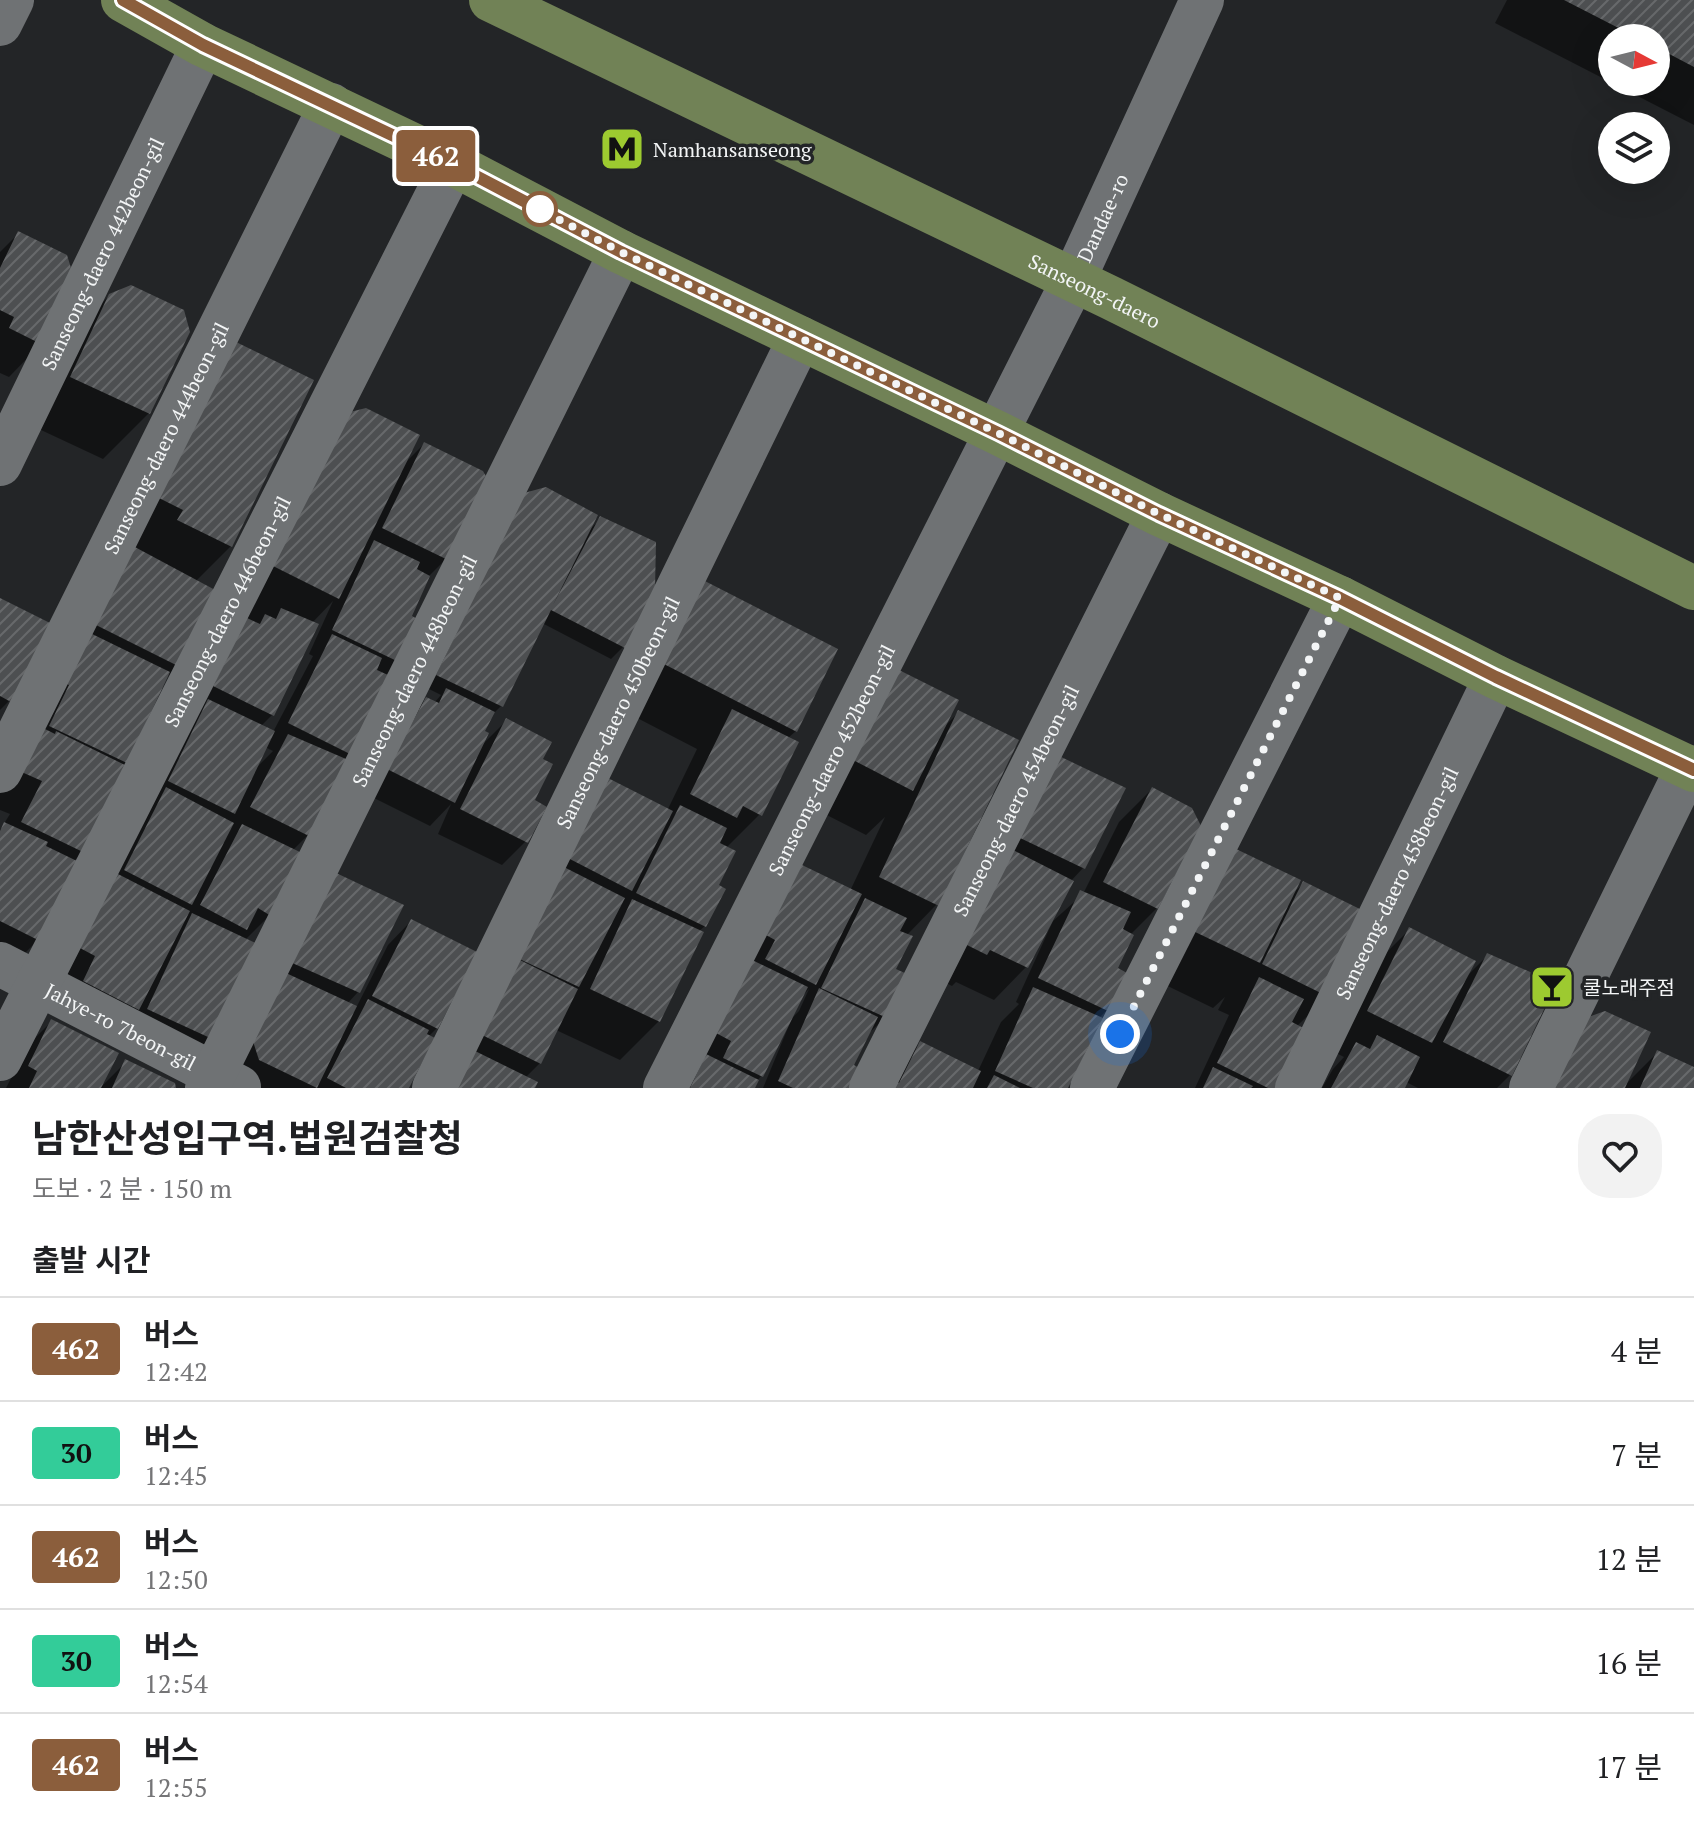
<!DOCTYPE html>
<html lang="ko">
<meta charset="utf-8">
<style>
:root{--surface:#fff;--page:#f2f2f2;--text:#202124;--muted:#757577;--line:#e0e0e0}
body{margin:0;font-family:"PT Serif","Noto Sans KR",serif;background:var(--page);color:var(--text);height:100vh;display:flex;flex-direction:column;font-size:30px;white-space:nowrap}
*{box-sizing:border-box;margin:0}
p{font-size:26px;color:var(--muted)}
.icon{flex:none;width:44px;height:44px;fill:none;stroke:currentColor;stroke-width:2;stroke-linecap:round;stroke-linejoin:round}
.map{position:relative;height:1088px;overflow:hidden}
.panel{display:flex;flex-direction:column;background:var(--surface);flex:1}
.panel>*{flex:none}
.badge{padding:0 16px;border-radius:6px;font-size:28px;line-height:52px}
.needle{width:52px;rotate:97deg}
.tools{position:absolute;left:1598px;top:24px;display:grid;gap:16px}
.tools a{display:grid;place-items:center;width:72px;height:72px;border-radius:50%;background:var(--surface);box-shadow:0 8px 32px #0002;font-size:40px}
.you{position:absolute;width:40px;height:40px;margin:-20px;border:6px solid #fff;border-radius:50%;background:#1a73e8;box-shadow:0 0 0 12px #1a73e833}
.map>.badge{position:absolute;translate:-50% -50%;box-shadow:0 0 0 4px #fff}
h2{padding:0 32px;font-size:30px;line-height:72px}
.round{display:grid;place-items:center;flex:none;width:84px;height:84px;border-radius:32px;background:var(--page)}
.headline{display:flex;align-items:center;justify-content:space-between;height:136px;padding:0 32px}
h1{font-size:38px;font-weight:700;line-height:60px}
ul{padding:0;list-style:none}
li{display:flex;align-items:center;gap:24px;height:104px;padding:0 32px;border-top:2px solid var(--line)}
li div{flex:1}
li b{display:block;font-size:30px}
li em{font-style:normal}
li .badge{min-width:88px;font-weight:700;text-align:center}
.map>svg:first-child{display:block}
.shadow{fill:#0007;fill-rule:evenodd}
.building{fill:url(#building-hatch)}
.lines{fill:none;stroke-linecap:round;stroke-linejoin:round}
.minor{stroke:#6f7274;stroke-width:44}
.major{stroke:#718256;stroke-width:44}
.line-casing{stroke:#fff;stroke-width:18}
.line{stroke:#8b5e3c;stroke-width:12}
.walk{stroke:#f3f5f6;stroke-width:8;stroke-dasharray:0 14.4}
.stop-dot{fill:#fff;stroke:#8b5e3c;stroke-width:4}
.labels{text-anchor:middle;dominant-baseline:central;stroke-width:7;stroke-linejoin:round;paint-order:stroke}
.poi-label{font-size:20px;fill:#f3f5f6;stroke:#232527;text-anchor:start}
.street-label{font-size:20px;fill:#f3f5f6;stroke:#232527}
</style>
<div class="map">
<svg width="1694" height="1088" viewBox="0 0 1694 1088">
<defs>
<pattern id="building-hatch" width="6" height="6" patternUnits="userSpaceOnUse" patternTransform="scale(2)"><rect width="6" height="6" fill="#4d4f51"/><path d="M-1 1l2-2M0 6l6-6M5 7l2-2" fill="none" stroke="#67696b"/></pattern>
</defs>
<rect width="100%" height="100%" fill="#232527"/>
<g class="shadow">
<path d="M1507,0H1694V125L1495,23ZM1612,38H1656V82H1612Z"/>
<polygon points="19,233 41,344 9,377 0,373 0,252"/>
<polygon points="110,295 149,413 103,459 26,423 64,341"/>
<polygon points="189,389 231,546 195,582 178,666 164,680 83,852 73,862 38,940 0,978 0,830 10,814 0,810 0,775"/>
<path d="M424,444L446,559L427,578L409,617L399,662L385,676L374,713L308,835L292,851L270,915L245,940L217,1031L183,1065L57,972L229,612L305,460L404,464ZM333,601L309,654L313,656L273,732L261,726L272,715L312,623ZM265,747L273,751L255,769Z"/>
<polygon points="512,507 590,529 601,519 623,647 611,659 542,623 501,706 490,717 483,732 482,745 506,721 541,760 526,841 502,865 438,834 451,804 430,826 364,793 402,723 426,699 434,703 441,695 425,687"/>
<polygon points="0,600 9,701 0,710"/>
<polygon points="654,626 796,731 788,738 760,814 726,848 705,926 698,932 659,1021 620,1060 556,1030 540,1063 525,1078 533,1088 432,1088 565,818 667,811 697,749 614,706"/>
<polygon points="959,712 937,904 906,936 894,970 886,1017 866,1036 852,1066 847,1088 763,1088 792,1018 799,1011 809,989 800,998 761,1076 752,1088 679,1088 763,906 850,891 885,817 866,835 809,806 854,718 943,728"/>
<polygon points="1124,789 1083,868 1070,882 1026,967 994,1000 956,982 952,986 932,976 1012,803"/>
<polygon points="1152,789 1157,908 1130,935 1115,969 1107,1010 1099,1018 1066,1088 882,1088 888,1076 920,1043 978,1071 1001,1022 1019,1004 1016,1002 1053,921 1083,894 1119,822"/>
<polygon points="1303,884 1328,996 1296,1027 1282,1088 1195,1088 1229,1015 1218,1010 1225,997 1213,1008 1147,976 1189,896 1292,894"/>
<polygon points="411,921 437,1028 428,1037 407,1088 217,1088 286,953 358,992 347,1004 356,1008 388,945"/>
<polygon points="1409,930 1466,977 1488,955 1510,1075 1497,1088 1418,1088 1406,1082 1403,1088 1322,1088 1333,1069 1344,1057 1330,1050 1370,969"/>
<polygon points="52,1021 98,1088 6,1088 28,1045"/>
<polygon points="1657,1053 1694,1070 1694,1088 1536,1088 1624,1086"/>
<polygon points="126,1062 174,1088 100,1088"/>
</g>
<g class="building">
<polygon points="1564,0 1694,0 1694,67 1656,47 1656,38 1638,38"/>
<polygon points="18,231 67,255 75,281 43,345 9,328 14,317 0,310 0,268"/>
<polygon points="131,285 184,310 190,332 150,414 70,377 109,294"/>
<polygon points="234,341 314,380 232,547 177,520 183,510 157,497"/>
<polygon points="366,408 420,435 339,599 273,566 350,412"/>
<polygon points="424,442 483,471 487,478 448,560 382,528"/>
<polygon points="546,487 598,515 553,605 600,516 656,542 655,589 625,648 551,610 503,707 436,675 524,493"/>
<polygon points="374,540 420,562 417,569 430,576 412,616 421,621 401,663 332,630"/>
<polygon points="133,546 217,591 180,667 94,624"/>
<polygon points="699,578 838,649 797,732 658,661"/>
<polygon points="0,598 50,623 11,702 0,696"/>
<polygon points="281,608 319,624 274,716 213,686 247,618 260,624 265,614 276,619"/>
<polygon points="88,632 170,672 127,763 49,726 69,685 65,683"/>
<polygon points="332,634 382,658 377,670 388,675 356,757 288,723"/>
<polygon points="899,670 959,700 913,791 853,760"/>
<polygon points="446,688 495,712 485,731 489,733 455,803 387,769 426,697 439,703"/>
<polygon points="208,699 275,731 235,814 168,781"/>
<polygon points="732,709 799,742 762,816 743,806 737,818 690,794"/>
<polygon points="958,710 1019,740 939,906 879,877"/>
<polygon points="506,718 552,742 543,759 553,764 535,800 547,807 528,843 460,809"/>
<polygon points="39,726 55,734 56,731 129,767 85,853 21,822 42,781 17,770"/>
<polygon points="288,734 353,762 309,836 250,807"/>
<polygon points="1057,755 1126,788 1085,869 1018,837"/>
<polygon points="604,776 673,811 632,891 564,856"/>
<polygon points="166,787 234,823 192,905 124,870"/>
<polygon points="1152,787 1192,808 1201,826 1158,909 1103,882"/>
<polygon points="680,805 727,828 720,843 736,851 719,885 726,889 706,927 636,893"/>
<polygon points="4,822 48,842 46,846 79,862 40,941 0,921 0,831"/>
<polygon points="242,824 304,854 271,916 258,908 247,930 200,905"/>
<polygon points="1009,848 1074,881 1028,968 990,950 987,955 963,943"/>
<polygon points="1234,848 1301,880 1260,963 1191,930"/>
<polygon points="556,863 625,898 579,987 511,955"/>
<polygon points="802,865 862,894 816,985 765,959 775,940 766,935"/>
<polygon points="334,872 404,905 360,993 290,962"/>
<polygon points="116,873 190,911 139,1010 83,981 95,956 80,948"/>
<polygon points="1303,881 1370,914 1329,997 1262,964"/>
<polygon points="1080,890 1131,912 1123,929 1134,935 1118,968 1127,973 1108,1011 1038,978"/>
<polygon points="865,898 907,918 900,931 913,936 896,969 909,975 887,1018 821,988"/>
<polygon points="632,899 704,932 660,1022 590,989"/>
<polygon points="192,913 262,946 219,1033 208,1037 147,1009"/>
<polygon points="411,919 477,952 438,1029 372,996"/>
<polygon points="1409,927 1476,961 1432,1043 1367,1011"/>
<polygon points="1487,953 1537,975 1548,1001 1512,1076 1443,1042"/>
<polygon points="510,955 578,989 541,1064 480,1034"/>
<polygon points="752,960 808,987 763,1077 723,1058 731,1041 716,1033"/>
<polygon points="286,973 357,1006 317,1088 259,1060 251,1035"/>
<polygon points="1259,977 1304,999 1292,1022 1311,1032 1284,1088 1268,1088 1217,1063"/>
<polygon points="1033,987 1103,1018 1068,1088 1033,1088 995,1071"/>
<polygon points="819,988 878,1017 854,1065 859,1068 849,1088 793,1088 778,1081"/>
<polygon points="368,999 429,1030 427,1034 435,1038 409,1088 346,1088 327,1078"/>
<polygon points="1605,1011 1651,1032 1625,1088 1547,1088 1580,1020"/>
<polygon points="51,1019 119,1053 101,1088 29,1088 37,1071 28,1066"/>
<polygon points="1377,1035 1420,1057 1405,1088 1331,1088 1356,1042 1370,1049"/>
<polygon points="920,1041 981,1071 973,1088 892,1088 895,1081 899,1083"/>
<polygon points="469,1048 538,1082 535,1088 448,1088"/>
<polygon points="1657,1050 1694,1067 1694,1088 1640,1088"/>
<polygon points="706,1054 759,1080 755,1088 690,1088"/>
<polygon points="125,1059 175,1083 176,1088 112,1088"/>
<polygon points="1213,1067 1253,1086 1251,1088 1203,1088"/>
<polygon points="994,1075 1020,1088 987,1088"/>
</g>
<g class="lines">
<g class="minor">
<polyline points="0,24 12,0"/>
<path id="s1" d="M0,464L203,45"/>
<path id="s2" d="M0,771L331,105"/>
<path id="s3" d="M0,964L239,1087"/>
<path id="s4" d="M0,1059L453,164"/>
<path id="s5" d="M207,1088L621,252"/>
<path id="s6" d="M434,1088L800,338"/>
<path id="s7" d="M665,1088L1073,281L1202,0"/>
<path id="s8" d="M871,1088L1159,514"/>
<polyline points="1092,1088 1340,598"/>
<path id="s9" d="M1297,1088L1496,677"/>
<polyline points="1531,1088 1688,767"/>
</g>
<g class="major">
<polyline points="123,0 203,45 453,164 621,252 998,433 1159,514 1340,598 1496,677 1694,770"/>
<path id="s10" d="M491,0L1111,298L1694,588"/>
</g>
</g>
<g class="lines">
<g class="line-casing">
<polyline id="line" points="123,0 203,45 453,164 621,252 998,433 1159,514 1340,598 1496,677 1694,770"/>
</g>
<use href="#line" class="line"/>
<polyline class="walk" points="540,209 537,208 621,252 998,433 1159,514 1340,598 1120,1034"/>
</g>
<defs>
<g id="metro-square" transform="scale(2.3)"><rect x="-9" y="-9" width="18" height="18" rx="4" fill="#9dca30" stroke="#232527"/><path d="M-5.5 5V-5H-3L0 0L3-5H5.5V5H3V-.5L0 4L-3-.5V5Z" fill="#111"/></g>
<g id="bar-square" transform="scale(2.3)"><rect x="-9" y="-9" width="18" height="18" rx="4" fill="#9dca30" stroke="#232527"/><path d="M-6-5H6L.8 .8V4.5H3.5V6h-7V4.5H-.8V.8Z" fill="#111"/></g>
</defs>
<g fill-rule="evenodd">
<use href="#metro-square" x="622" y="149"/>
<use href="#bar-square" x="1552" y="987"/>
</g>
<circle class="stop-dot" cx="540" cy="209" r="16"/>
<g class="labels">
<g class="poi-label">
<text x="653" y="149">Namhansanseong</text>
<text x="1583" y="987">쿨노래주점</text>
</g>
<g class="street-label">
<text stroke="none"><textPath href="#s7" startOffset="974">Dandae-ro</textPath></text>
<text stroke="none"><textPath href="#s1" startOffset="234">Sanseong-daero 442beon-gil</textPath></text>
<text stroke="none"><textPath href="#s10" startOffset="670">Sanseong-daero</textPath></text>
<text stroke="none"><textPath href="#s2" startOffset="372">Sanseong-daero 444beon-gil</textPath></text>
<text stroke="none"><textPath href="#s4" startOffset="502">Sanseong-daero 446beon-gil</textPath></text>
<text stroke="none"><textPath href="#s5" startOffset="466">Sanseong-daero 448beon-gil</textPath></text>
<text stroke="none"><textPath href="#s6" startOffset="418">Sanseong-daero 450beon-gil</textPath></text>
<text stroke="none"><textPath href="#s7" startOffset="368">Sanseong-daero 452beon-gil</textPath></text>
<text stroke="none"><textPath href="#s8" startOffset="322">Sanseong-daero 454beon-gil</textPath></text>
<text stroke="none"><textPath href="#s9" startOffset="228">Sanseong-daero 458beon-gil</textPath></text>
<text stroke="none"><textPath href="#s3" startOffset="136">Jahye-ro 7beon-gil</textPath></text>
</g>
</g>
</svg>
<div class="tools">
<a><svg class="needle" viewBox="-14 -14 28 28"><path d="M0-13l5 13h-10z" fill="#e53935"/><path d="M0 13l5-13h-10z" fill="#757577"/></svg></a>
<a><svg class="icon" aria-label="layers" viewBox="0 0 24 24"><path d="M12 4l9 5-9 5-9-5zM3 14l9 5 9-5"/></svg></a>
</div>
<div class="you" style="left:1120px;top:1034px"></div>
<b class="badge" style="left:436px;top:156px;background:#8b5e3c;color:#fff">462</b>
</div>
<section class="panel">
<div class="headline"><div><h1>남한산성입구역.법원검찰청</h1><p>도보 · 2 분 · 150 m</p></div><a class="round"><svg class="icon" aria-label="heart" viewBox="0 0 24 24"><path d="M12 20l-8-8c-3-5 5-10 8-4 3-6 11-1 8 4z"/></svg></a></div>
<h2>출발 시간</h2>
<ul>
<li><span class="badge" style="background:#8b5e3c;color:#fff">462</span><div><b>버스</b><p>12:42</p></div><em>4 분</em></li>
<li><span class="badge" style="background:#3c9;color:#111">30</span><div><b>버스</b><p>12:45</p></div><em>7 분</em></li>
<li><span class="badge" style="background:#8b5e3c;color:#fff">462</span><div><b>버스</b><p>12:50</p></div><em>12 분</em></li>
<li><span class="badge" style="background:#3c9;color:#111">30</span><div><b>버스</b><p>12:54</p></div><em>16 분</em></li>
<li><span class="badge" style="background:#8b5e3c;color:#fff">462</span><div><b>버스</b><p>12:55</p></div><em>17 분</em></li>
</ul>
</section>
